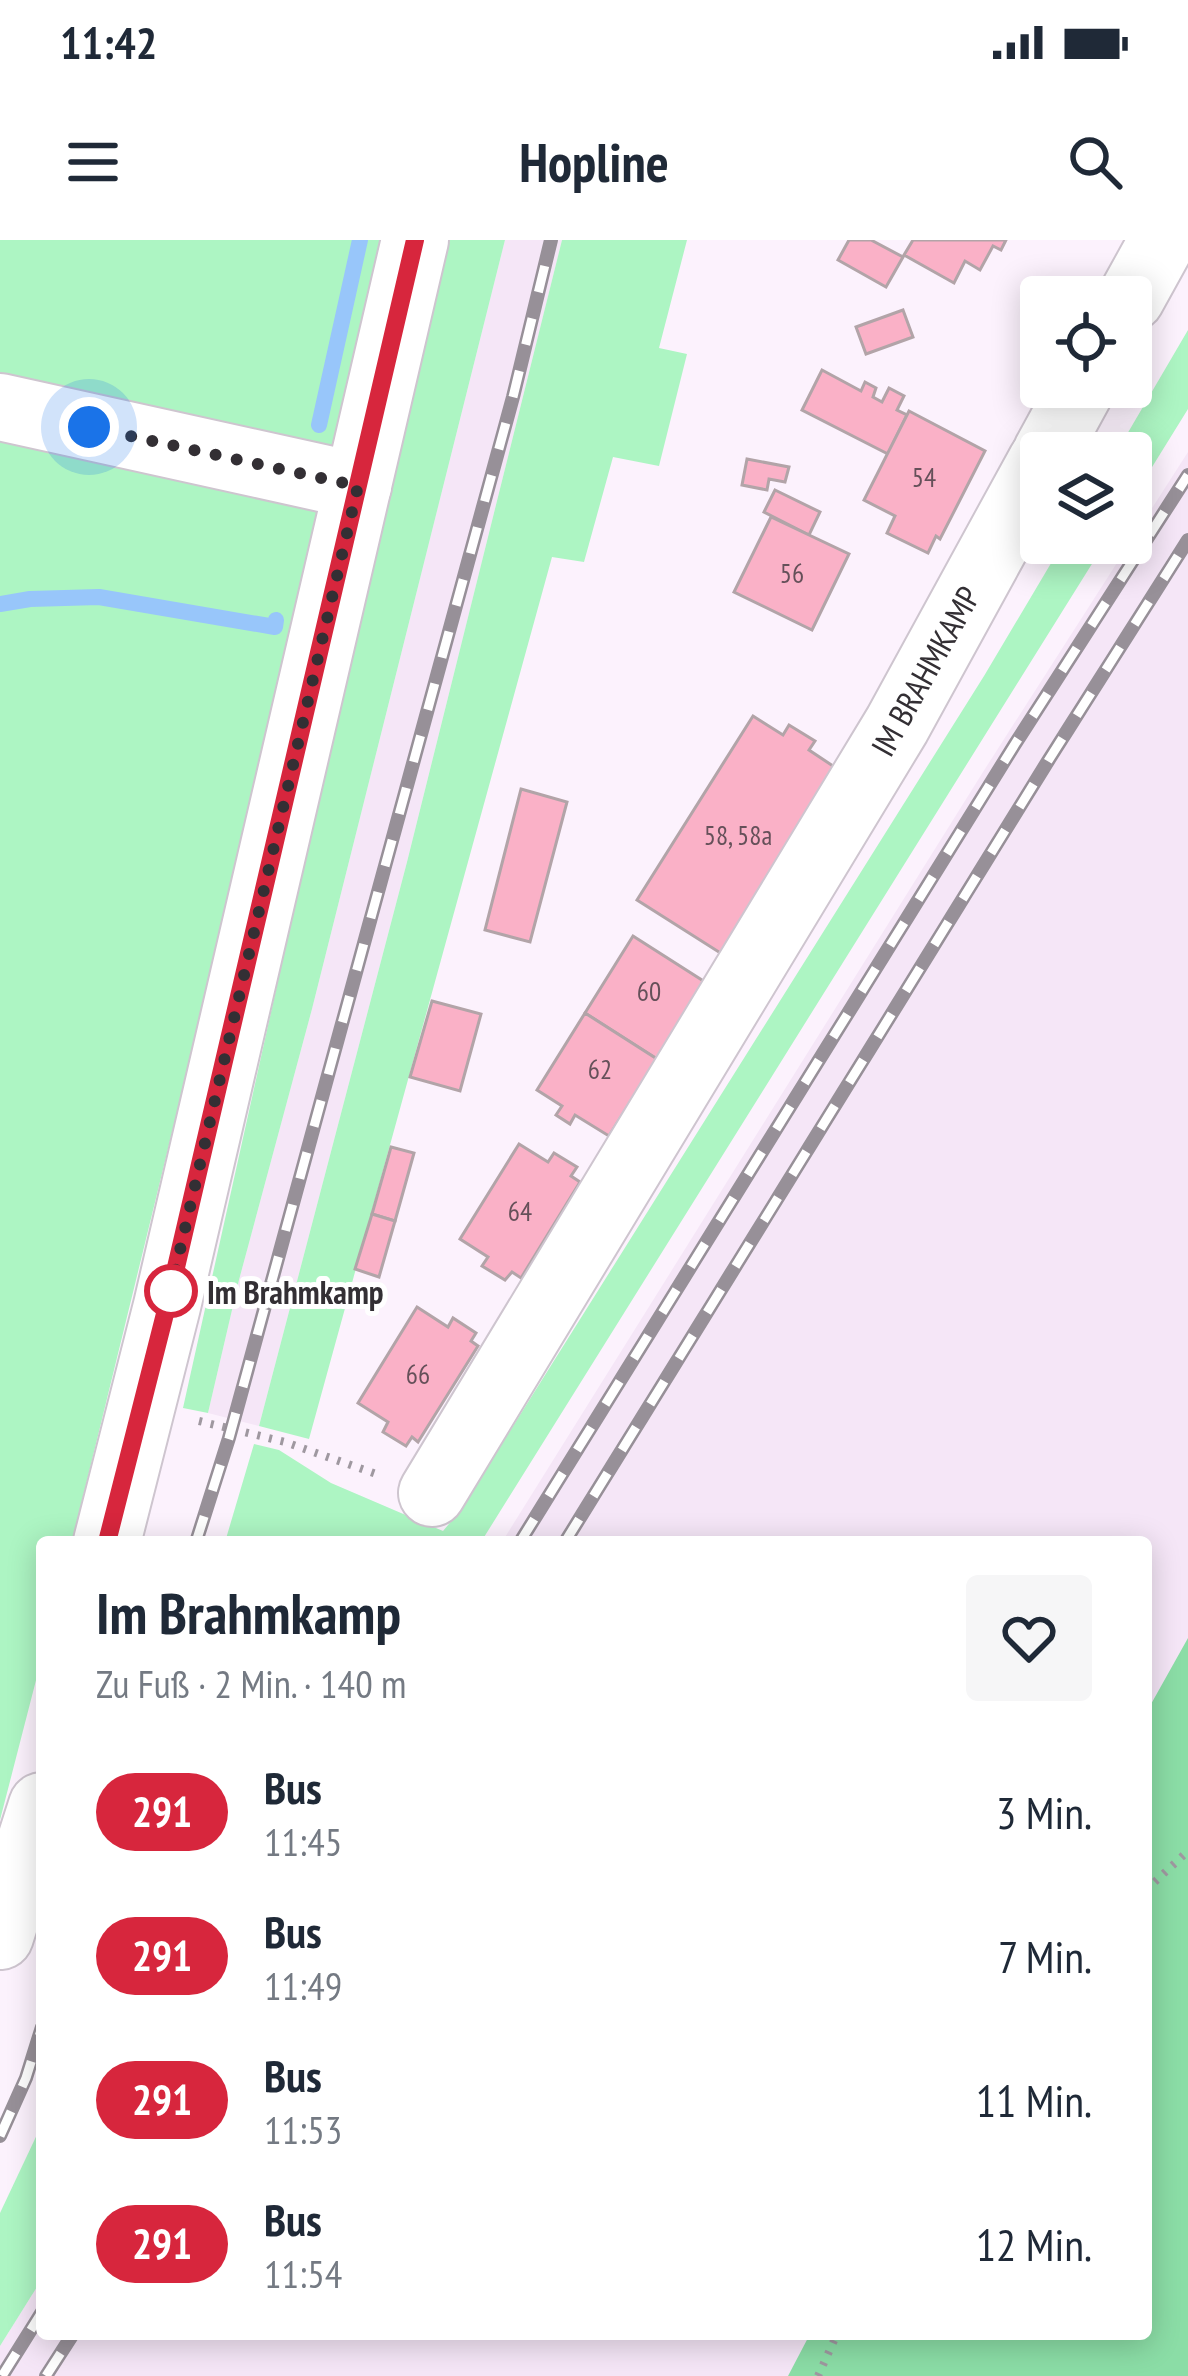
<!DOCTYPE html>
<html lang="de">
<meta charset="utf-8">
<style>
:root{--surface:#fff;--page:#f6f6f7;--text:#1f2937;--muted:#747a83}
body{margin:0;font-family:"PT Sans Narrow",sans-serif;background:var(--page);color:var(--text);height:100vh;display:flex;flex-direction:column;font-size:45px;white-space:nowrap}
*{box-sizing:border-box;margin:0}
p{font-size:39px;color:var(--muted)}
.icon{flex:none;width:66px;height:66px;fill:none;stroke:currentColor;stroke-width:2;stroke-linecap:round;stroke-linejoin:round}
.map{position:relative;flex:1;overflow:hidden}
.panel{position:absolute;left:36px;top:1296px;width:1116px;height:804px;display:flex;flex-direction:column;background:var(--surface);border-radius:12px;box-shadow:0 6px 30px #0003}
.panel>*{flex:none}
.badge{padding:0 24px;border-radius:39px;font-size:42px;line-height:78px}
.controls{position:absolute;left:1020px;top:36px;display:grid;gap:24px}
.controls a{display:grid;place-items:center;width:132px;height:132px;border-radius:12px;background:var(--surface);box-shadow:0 6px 30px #0003;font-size:60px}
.you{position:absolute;width:60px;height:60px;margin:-30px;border:9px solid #fff;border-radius:50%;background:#1a73e8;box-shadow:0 0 0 18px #1a73e833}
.map>.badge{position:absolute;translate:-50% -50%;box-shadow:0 0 0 6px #fff}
.round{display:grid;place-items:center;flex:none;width:126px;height:126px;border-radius:12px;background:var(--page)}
.head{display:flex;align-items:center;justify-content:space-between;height:204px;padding:0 60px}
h1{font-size:57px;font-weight:700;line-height:90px}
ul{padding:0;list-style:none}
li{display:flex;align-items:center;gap:36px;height:144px;padding:0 60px}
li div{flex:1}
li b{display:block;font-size:45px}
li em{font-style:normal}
li .badge{min-width:132px;font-weight:700;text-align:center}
.status{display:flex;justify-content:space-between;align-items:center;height:84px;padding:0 60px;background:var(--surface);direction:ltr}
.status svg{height:33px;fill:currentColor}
header{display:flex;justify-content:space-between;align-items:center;height:156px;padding:0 60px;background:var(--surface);font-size:54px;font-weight:700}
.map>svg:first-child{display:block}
.built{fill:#f5e6f7}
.green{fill:#adf5c3}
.forest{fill:#8bdda6}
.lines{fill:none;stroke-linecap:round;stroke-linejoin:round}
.stream{stroke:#98c6fa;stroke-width:16}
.building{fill:#fab1c7;stroke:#b2a4a8;stroke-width:3}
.minor-casing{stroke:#cec5cf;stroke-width:70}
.path{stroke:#9f98a0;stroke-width:8;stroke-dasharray:3 9;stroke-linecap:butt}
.minor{stroke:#fff;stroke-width:66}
.rail-casing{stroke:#979098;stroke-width:14}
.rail{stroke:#fff;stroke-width:9;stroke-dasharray:27;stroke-linecap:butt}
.line-casing{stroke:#fff;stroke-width:27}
.line{stroke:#d7263d;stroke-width:18}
.walk{stroke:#332f34;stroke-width:12;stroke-dasharray:0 21.6}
.stop-dot{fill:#fff;stroke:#d7263d;stroke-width:6}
.labels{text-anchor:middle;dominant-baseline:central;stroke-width:10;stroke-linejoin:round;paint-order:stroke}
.number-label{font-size:27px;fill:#655059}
.street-label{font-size:33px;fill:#332f34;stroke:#fff}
.stop-label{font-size:33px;font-weight:bold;fill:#332f34;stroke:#fff;text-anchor:start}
</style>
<div class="status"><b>11:42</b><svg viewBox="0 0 49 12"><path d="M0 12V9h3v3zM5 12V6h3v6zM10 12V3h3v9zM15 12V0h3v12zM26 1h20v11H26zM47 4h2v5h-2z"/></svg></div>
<header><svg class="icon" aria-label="menu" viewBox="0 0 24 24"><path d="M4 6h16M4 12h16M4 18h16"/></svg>Hopline<svg class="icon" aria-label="search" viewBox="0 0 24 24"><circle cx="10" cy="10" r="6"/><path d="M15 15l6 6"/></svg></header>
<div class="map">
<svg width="1188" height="2136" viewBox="0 0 1188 2136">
<rect width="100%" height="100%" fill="#fcf2fd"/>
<g class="built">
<polygon points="505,0 562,0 407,622 259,1186 208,1173 239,1040 312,769"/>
<polygon points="1188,212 1188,1702 1146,1747 1146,1302 502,1302 983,532"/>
<polygon points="42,2039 42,2094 985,2094 974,2136 0,2136 0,2106"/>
</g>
<g class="green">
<polygon points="0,0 390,0 72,1302 42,1302 42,1417 0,1580"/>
<polygon points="448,0 505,0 312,769 239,1040 208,1173 183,1168 399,196"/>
<polygon points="562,0 687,0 659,108 687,114 659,226 613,217 584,322 552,317 309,1199 259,1186 407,622"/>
<polygon points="1188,90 1188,169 1131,261 1131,213 1116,213"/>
<polygon points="1063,303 1105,303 481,1302 225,1302 254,1204 279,1210 331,1243 443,1291 459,1272 984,436"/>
<polygon points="42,1884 42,2039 0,2106 0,1973"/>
</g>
<polygon class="forest" points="1188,1398 1188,2136 788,2136 810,2094 1146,2094 1146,1473"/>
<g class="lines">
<g class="stream">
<polyline points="319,185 360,0"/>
<polyline points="0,364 30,359 99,357 275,387 276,380"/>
</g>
</g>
<g class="building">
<polygon points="849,0 871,0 903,17 886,47 838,20"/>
<polygon points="913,0 1006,0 1001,10 993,6 980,30 965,21 954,43 904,15"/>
<polygon points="903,70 913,97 866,114 856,87"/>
<polygon points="822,130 861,151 865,142 876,148 873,157 882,162 889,148 904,156 897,170 907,175 888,214 802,170"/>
<polygon points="909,171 985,211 940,299 936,296 928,313 887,293 895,276 864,260"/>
<polygon points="747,219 789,227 785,242 769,239 767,250 742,245"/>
<polygon points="775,250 820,272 809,295 764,272"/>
<polygon points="771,277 849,314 812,390 734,352"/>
<polygon points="753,476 783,495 789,485 815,501 809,510 839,530 722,714 637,660"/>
<polygon points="521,549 567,562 530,702 485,690"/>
<polygon points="633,696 705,742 657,819 585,773"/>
<polygon points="432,761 481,774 460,851 410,837"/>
<polygon points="585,773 657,819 609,896 575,875 570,884 556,875 562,866 537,850"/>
<polygon points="519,904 548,922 554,913 577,927 571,936 580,942 521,1038 512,1032 505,1040 482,1026 488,1017 460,999"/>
<polygon points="391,907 414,913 395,981 372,974"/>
<polygon points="372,974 395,981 379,1037 355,1029"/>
<polygon points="417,1067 448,1087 453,1078 476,1093 471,1101 478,1106 418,1202 412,1197 406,1206 383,1192 388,1182 358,1163"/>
</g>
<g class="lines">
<g class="minor-casing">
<g id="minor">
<polyline points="1131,58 1163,0"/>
<polyline points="0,167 358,246"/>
<polyline points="1046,213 1082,147"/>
<polyline points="432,1253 897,485 1041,222"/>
<polyline points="107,1302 167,1066 415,0"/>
<polyline points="0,1696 42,1566"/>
</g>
</g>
<g class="path">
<polyline points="199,1181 285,1202 379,1235"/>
<polyline points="1146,1650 1188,1611"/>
<polyline points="818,2136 837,2094"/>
</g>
<use href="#minor" class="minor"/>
<g class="rail-casing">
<g id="rail">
<polyline points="196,1302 229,1198 513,157 551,0"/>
<polyline points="520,1302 1015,504 1188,235"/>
<polyline points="565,1302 1048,521 1188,300"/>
<polyline points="0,1896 26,1838 42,1787"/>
<polyline points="2,2136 42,2072"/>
<polyline points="46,2136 73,2094"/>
</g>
</g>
<use href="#rail" class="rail"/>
</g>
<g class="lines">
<g class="line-casing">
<polyline id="line" points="107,1302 167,1066 415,0"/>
</g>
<use href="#line" class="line"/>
<polyline class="walk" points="89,187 358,246 167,1066 171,1051"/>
</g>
<circle class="stop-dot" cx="171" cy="1051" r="24"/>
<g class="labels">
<g class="number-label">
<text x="924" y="237">54</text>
<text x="792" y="333">56</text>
<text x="738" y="595">58, 58a</text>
<text x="649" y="751">60</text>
<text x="600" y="829">62</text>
<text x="520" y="971">64</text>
<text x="418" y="1134">66</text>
</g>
<g class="street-label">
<text transform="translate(925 431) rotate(-61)">IM BRAHMKAMP</text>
</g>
<g class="stop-label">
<text x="207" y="1051">Im Brahmkamp</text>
</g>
</g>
</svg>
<div class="controls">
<a><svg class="icon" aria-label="locate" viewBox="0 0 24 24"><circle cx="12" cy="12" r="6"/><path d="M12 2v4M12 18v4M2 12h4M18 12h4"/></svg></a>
<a><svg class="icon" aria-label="layers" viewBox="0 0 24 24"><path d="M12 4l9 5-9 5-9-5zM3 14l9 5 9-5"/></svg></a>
</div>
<div class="you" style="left:89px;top:187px"></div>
<section class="panel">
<div class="head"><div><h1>Im Brahmkamp</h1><p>Zu Fuß · 2 Min. · 140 m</p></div><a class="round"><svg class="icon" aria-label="heart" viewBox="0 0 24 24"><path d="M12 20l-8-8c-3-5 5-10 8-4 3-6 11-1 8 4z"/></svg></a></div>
<ul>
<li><span class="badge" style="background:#d7263d;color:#fff">291</span><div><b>Bus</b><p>11:45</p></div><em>3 Min.</em></li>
<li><span class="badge" style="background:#d7263d;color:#fff">291</span><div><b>Bus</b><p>11:49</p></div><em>7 Min.</em></li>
<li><span class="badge" style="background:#d7263d;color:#fff">291</span><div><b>Bus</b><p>11:53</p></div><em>11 Min.</em></li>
<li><span class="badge" style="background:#d7263d;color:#fff">291</span><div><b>Bus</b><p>11:54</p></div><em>12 Min.</em></li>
</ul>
</section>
</div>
